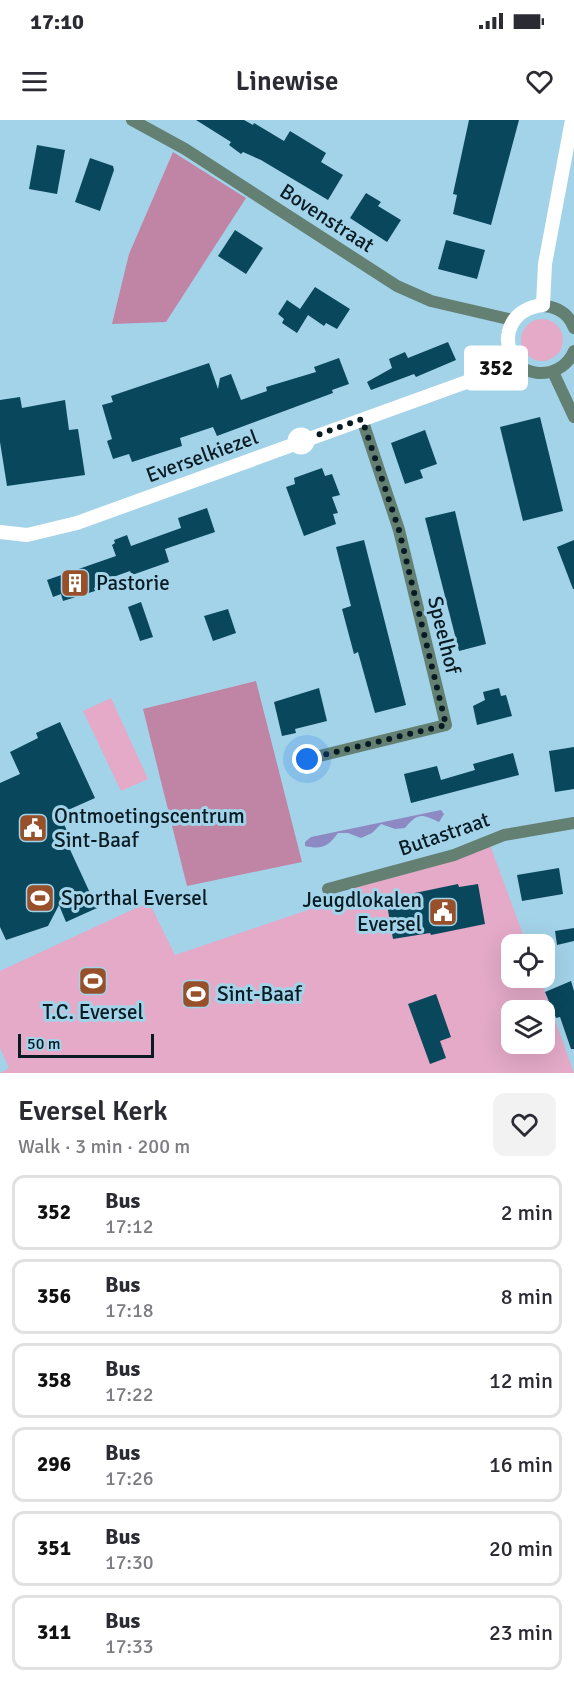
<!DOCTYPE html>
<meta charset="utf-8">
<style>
:root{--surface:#fff;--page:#f2f2f3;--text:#2b2b33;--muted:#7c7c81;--line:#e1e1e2}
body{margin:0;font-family:Signika,sans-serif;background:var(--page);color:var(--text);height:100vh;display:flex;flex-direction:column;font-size:22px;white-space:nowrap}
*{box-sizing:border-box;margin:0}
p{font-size:20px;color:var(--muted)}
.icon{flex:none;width:33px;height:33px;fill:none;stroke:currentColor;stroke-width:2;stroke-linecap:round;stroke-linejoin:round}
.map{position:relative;height:953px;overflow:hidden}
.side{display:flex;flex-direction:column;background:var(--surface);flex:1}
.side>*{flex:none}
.badge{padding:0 12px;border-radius:4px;font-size:21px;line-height:39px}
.controls{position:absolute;left:501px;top:814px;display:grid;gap:12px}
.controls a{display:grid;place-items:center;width:54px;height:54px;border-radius:12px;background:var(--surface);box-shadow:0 6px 24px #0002;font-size:30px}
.scale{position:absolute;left:18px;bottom:15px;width:136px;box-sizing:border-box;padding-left:6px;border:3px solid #081b23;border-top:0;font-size:16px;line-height:21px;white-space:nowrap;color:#081b23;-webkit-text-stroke:4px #a3d3e9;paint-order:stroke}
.you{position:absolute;width:30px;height:30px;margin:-15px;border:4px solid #fff;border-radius:50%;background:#1a73e8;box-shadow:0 0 0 9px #1a73e833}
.map>.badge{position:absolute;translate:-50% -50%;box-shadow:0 0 0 3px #fff}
.round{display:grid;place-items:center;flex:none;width:63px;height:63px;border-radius:12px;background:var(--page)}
.overview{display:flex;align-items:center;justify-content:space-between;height:102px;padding:0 18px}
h1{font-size:28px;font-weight:600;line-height:45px}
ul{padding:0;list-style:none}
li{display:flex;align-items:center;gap:18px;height:75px;margin:0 12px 9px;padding:0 6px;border:3px solid var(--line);border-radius:12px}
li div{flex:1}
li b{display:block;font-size:22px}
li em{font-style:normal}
li .badge{min-width:66px;font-weight:700;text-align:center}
.status{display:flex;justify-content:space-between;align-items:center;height:42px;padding:0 30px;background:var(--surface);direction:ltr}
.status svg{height:16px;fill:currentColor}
header{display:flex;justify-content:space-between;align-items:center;height:78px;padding:0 18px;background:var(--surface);font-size:27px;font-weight:600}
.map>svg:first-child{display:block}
.green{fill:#e4aac8;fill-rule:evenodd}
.forest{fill:#c084a4}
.water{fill:#8d89c2}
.building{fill:#09475c}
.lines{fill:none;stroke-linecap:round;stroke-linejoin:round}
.minor{stroke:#638073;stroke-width:12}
.tertiary{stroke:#638073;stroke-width:12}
.line-casing{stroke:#fff;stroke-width:14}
.line{stroke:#fff;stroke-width:9}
.walk{stroke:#081b23;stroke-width:6;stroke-dasharray:0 10.8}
.stop-dot{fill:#fff;stroke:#fff;stroke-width:3}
.labels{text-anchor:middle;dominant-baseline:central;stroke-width:6;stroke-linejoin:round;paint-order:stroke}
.street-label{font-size:21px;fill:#081b23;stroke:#a3d3e9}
.poi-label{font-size:21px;fill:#081b23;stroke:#a3d3e9;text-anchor:start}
</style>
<div class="status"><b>17:10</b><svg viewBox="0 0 49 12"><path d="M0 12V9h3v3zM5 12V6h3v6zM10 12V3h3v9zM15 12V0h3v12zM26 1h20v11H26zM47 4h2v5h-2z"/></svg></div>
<header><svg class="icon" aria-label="menu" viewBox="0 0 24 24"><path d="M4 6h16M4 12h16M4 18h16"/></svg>Linewise<svg class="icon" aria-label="heart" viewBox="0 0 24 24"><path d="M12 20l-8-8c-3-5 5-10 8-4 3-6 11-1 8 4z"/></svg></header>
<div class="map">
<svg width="574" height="953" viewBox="0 0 574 953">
<rect width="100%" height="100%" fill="#a3d3e9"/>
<g class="green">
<circle cx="542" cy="220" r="21"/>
<polygon points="111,578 148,659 121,671 83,591"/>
<path d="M490,725L527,825H512V858H540L574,953H0L9,948L0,928V851L149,782L175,835L355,774L353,765C404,754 441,747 490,725ZM512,891H544V924H512Z"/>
</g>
<g class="forest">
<polygon points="173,32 246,78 166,202 112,204 129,134"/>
<polygon points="256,561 302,742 187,766 143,589"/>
</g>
<path class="water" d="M441,690L444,694L439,702C422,694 418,692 405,708L395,709L381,704L372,713L361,718L348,713H338C328,726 323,730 305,726V722L311,717Z"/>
<g class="building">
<polygon points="196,0 244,0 253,5 254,3 284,21 290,11 326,33 321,42 343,55 328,80 261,40 243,32 241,34 229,25 231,22"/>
<polygon points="469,0 519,0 491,105 453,94 457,75 453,74"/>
<polygon points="37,25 65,30 57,74 29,69"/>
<polygon points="90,38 113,46 114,50 100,91 75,82"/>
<polygon points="366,73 381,82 378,86 401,100 387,122 350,98"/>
<polygon points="235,110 263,128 246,154 218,136"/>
<polygon points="446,120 485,130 477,159 438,149"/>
<polygon points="315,167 350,189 337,209 326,203 324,206 308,195 297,213 282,203 284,199 278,194 287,180 300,189"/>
<polygon points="448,222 456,240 416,257 414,254 371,270 367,262 392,248 389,239 405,232 408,238"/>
<polygon points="339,238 349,264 332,270 333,273 217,316 213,307 180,318 182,326 132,342 129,334 113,339 107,321 112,319 102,285 113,282 111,276 209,243 218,269 220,258 231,254 241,280 267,271 266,267 316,252 314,247"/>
<polygon points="20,277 22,288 65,280 69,310 78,309 85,355 7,366 0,322 0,280"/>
<polygon points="540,297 563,391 523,401 500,307"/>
<polygon points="425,310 437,344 420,350 423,358 405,364 391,323"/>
<polygon points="322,348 325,356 332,354 340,375 332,377 338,393 333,394 336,404 304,416 286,367 295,364 294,358"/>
<polygon points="207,388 215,412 165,429 169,442 132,455 130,451 102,461 103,465 94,468 95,471 63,481 61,474 53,477 47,460 116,436 112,425 115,423 114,420 127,415 131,426 181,408 178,398"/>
<polygon points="455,391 486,524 459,531 425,398"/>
<polygon points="364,420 406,585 375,593 358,532 354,534 342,489 351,486 336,427"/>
<polygon points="574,420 574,469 573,469 557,427"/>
<polygon points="141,482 153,517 140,521 128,487"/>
<polygon points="228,489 236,513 213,521 204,496"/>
<polygon points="319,568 327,601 295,609 296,613 282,616 274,582"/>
<polygon points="499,568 501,576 506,575 512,596 477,605 473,586 485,580 483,572"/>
<polygon points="60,602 95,678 59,694 71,719 66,721 97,788 66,802 59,785 48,806 6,820 0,807 0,663 20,654 10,632 38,618 36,613"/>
<polygon points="574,627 574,669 555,672 549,631"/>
<polygon points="513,633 519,655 411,683 404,654 437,646 441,660 475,650 473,644"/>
<polygon points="559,748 563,774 522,781 517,755"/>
<polygon points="458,764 459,767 478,764 485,804 431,815 430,813 393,819 386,779"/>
<polygon points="574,808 574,821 557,825 555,811"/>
<polygon points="571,861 574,871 574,929 571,929 560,897 556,898 545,872"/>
<polygon points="436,874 451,917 440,921 446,938 430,944 408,884"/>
</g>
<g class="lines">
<g class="minor">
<polyline points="132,0 185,29 397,166 431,181 513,200"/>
<polyline points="553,252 574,297"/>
<polyline points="307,639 446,605 399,410 362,299"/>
<polyline points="328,769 454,735 504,715 574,703"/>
</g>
<g class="tertiary">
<polyline points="543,185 545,144 572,0"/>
<path d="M574,208C561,172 505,183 507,222C510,259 560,264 574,231"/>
<polyline points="0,412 27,415 77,403 483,256 514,240"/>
</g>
</g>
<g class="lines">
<g class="line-casing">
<path id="line" d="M0,412L27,415L77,403L483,256L514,240C499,213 514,188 543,185L545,144L572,0"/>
</g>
<use href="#line" class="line"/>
<polyline class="walk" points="301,321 295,323 362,299 399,410 446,605 307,639"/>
</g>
<defs>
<g id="building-square" transform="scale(1.5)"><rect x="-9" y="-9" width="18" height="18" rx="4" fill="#97502a" stroke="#a3d3e9"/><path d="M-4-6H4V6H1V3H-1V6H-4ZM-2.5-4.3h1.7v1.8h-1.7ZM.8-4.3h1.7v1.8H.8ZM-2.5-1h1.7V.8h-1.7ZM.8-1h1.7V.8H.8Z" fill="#fff"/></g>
<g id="civic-square" transform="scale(1.5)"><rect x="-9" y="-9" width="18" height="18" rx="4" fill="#97502a" stroke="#a3d3e9"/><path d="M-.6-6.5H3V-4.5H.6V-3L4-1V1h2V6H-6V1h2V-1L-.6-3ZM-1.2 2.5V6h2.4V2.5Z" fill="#fff"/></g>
<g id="stadium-square" transform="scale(1.5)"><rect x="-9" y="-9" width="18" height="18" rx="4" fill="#97502a" stroke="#a3d3e9"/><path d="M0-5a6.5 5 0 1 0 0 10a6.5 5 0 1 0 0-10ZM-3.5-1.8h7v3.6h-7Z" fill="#fff"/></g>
</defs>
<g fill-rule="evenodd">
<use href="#building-square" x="75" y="463"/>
<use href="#civic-square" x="33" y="708"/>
<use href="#stadium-square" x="40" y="778"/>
<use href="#civic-square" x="443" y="792"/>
<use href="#stadium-square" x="93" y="861"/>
<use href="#stadium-square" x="196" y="874"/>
</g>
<circle class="stop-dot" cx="301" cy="321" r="12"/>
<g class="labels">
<g class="street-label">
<text transform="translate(327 98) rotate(33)">Bovenstraat</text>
<text transform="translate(202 336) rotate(-20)">Everselkiezel</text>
<text transform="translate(444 515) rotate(76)">Speelhof</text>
<text transform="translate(444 714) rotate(-19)">Butastraat</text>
</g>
<g class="poi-label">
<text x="96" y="463">Pastorie</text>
<text x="54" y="696">Ontmoetingscentrum<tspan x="54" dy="24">Sint-Baaf</tspan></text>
<text x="61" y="778">Sporthal Eversel</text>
<text x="422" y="780" text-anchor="end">Jeugdlokalen<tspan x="422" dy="24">Eversel</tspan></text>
<text x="217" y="874">Sint-Baaf</text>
<text x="93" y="892" text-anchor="middle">T.C. Eversel</text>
</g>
</g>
</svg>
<div class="controls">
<a><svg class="icon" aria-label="locate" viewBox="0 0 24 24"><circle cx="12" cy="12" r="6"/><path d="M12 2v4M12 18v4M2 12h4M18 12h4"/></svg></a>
<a><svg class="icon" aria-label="layers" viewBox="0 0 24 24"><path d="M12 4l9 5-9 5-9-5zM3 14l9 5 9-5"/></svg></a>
</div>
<div class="scale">50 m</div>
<div class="you" style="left:307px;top:639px"></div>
<b class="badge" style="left:496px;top:248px;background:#fff;color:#111">352</b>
</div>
<section class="side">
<div class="overview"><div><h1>Eversel Kerk</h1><p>Walk · 3 min · 200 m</p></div><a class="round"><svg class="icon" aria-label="heart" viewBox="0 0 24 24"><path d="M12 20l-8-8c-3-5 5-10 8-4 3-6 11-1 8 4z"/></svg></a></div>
<ul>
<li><span class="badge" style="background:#fff;color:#111">352</span><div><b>Bus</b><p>17:12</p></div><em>2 min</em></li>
<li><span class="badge" style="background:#fff;color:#111">356</span><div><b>Bus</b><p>17:18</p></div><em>8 min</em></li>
<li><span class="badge" style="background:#fff;color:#111">358</span><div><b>Bus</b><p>17:22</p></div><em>12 min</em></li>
<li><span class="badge" style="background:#fff;color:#111">296</span><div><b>Bus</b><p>17:26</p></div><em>16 min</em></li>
<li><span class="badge" style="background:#fff;color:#111">351</span><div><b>Bus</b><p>17:30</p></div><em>20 min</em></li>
<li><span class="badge" style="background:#fff;color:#111">311</span><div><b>Bus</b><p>17:33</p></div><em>23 min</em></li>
</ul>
</section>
